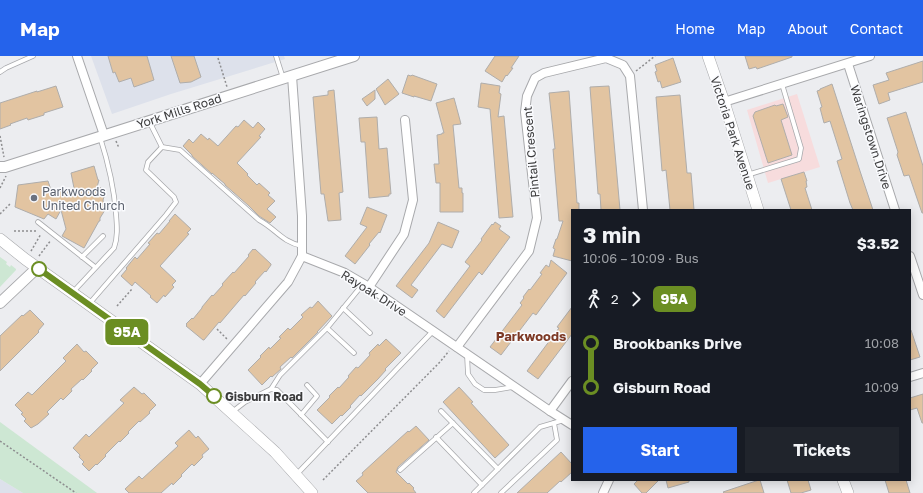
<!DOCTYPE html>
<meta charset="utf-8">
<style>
:root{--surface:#171b24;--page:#20242c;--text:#f1f3f6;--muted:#9ea1a6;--accent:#2563eb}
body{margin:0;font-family:"Golos Text",sans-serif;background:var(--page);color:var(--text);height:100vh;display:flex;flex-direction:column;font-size:15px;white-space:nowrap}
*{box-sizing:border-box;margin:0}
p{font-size:13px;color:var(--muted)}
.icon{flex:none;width:22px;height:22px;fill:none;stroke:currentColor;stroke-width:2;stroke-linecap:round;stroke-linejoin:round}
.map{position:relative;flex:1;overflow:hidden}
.details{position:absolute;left:571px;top:153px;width:340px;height:272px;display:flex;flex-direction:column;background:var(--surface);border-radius:0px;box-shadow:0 2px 10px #0003}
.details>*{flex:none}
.badge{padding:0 8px;border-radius:6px;font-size:14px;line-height:26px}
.map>.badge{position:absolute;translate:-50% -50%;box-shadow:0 0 0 2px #fff}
.legs{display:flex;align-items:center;gap:6px;height:44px;padding:0 12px;font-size:13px}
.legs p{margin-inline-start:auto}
.overview{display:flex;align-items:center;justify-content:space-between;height:68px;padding:0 12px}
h1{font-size:22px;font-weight:700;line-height:30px}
.action{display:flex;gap:8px;margin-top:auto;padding:8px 12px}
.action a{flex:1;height:46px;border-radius:0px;background:var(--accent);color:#fff;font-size:16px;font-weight:700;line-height:46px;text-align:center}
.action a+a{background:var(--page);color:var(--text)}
ul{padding:0 12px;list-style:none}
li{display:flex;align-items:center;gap:14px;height:44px;font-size:15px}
li i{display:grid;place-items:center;width:6px;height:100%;margin:0 5px;background:currentColor}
li i::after{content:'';width:10px;height:10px;margin:-5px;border:3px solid;border-radius:50%;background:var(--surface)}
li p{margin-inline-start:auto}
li:first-child i{background:linear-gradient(#0000 50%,currentColor 0)}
li:last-child i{background:linear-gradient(currentColor 50%,#0000 0)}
header{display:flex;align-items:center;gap:24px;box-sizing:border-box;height:56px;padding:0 20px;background:var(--accent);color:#fff}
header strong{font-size:19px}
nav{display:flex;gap:22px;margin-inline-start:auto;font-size:14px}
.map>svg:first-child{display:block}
.commercial{fill:#f7dcdd}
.built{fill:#dde1eb}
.green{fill:#cde7d3}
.building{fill:#e2c4a1;stroke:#afadab}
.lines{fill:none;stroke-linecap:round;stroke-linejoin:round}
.service-casing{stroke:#a8a9ac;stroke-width:5.5}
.minor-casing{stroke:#a8a9ac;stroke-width:10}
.tertiary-casing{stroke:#a8a9ac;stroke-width:12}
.secondary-casing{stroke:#a8a9ac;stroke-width:12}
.path{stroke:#8d8d8f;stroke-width:1.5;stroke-dasharray:2 2;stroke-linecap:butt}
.service{stroke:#fff;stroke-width:4}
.minor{stroke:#fff;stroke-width:8}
.tertiary{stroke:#fff;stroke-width:10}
.secondary{stroke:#fff;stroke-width:11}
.line-1-casing{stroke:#fff;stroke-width:9}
.line-1{stroke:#6b8e23;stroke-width:6}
.worship-dot{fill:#6b7280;stroke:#fafbfe;stroke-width:1.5}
.stop-1-dot{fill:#fff;stroke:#6b8e23;stroke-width:2}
.labels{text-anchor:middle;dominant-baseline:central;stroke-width:3;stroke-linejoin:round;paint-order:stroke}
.street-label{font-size:12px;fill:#3b3b3c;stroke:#fafbfe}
.worship-label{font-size:12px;fill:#5b616d;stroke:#fafbfe;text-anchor:start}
.stop-label{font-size:12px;font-weight:bold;fill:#3b3b3c;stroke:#fafbfe;text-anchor:start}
.neighbourhood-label{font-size:13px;font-weight:bold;fill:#7d3925;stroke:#fafbfe}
</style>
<header>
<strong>Map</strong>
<nav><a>Home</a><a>Map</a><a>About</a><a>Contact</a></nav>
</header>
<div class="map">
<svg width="923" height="437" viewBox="0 0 923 437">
<rect width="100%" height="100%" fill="#ecedf0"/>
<polygon class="commercial" points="797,38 820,111 768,127 747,54"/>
<g class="built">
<polygon points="91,0 284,0 285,3 171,38 112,58"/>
<polygon points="0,423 23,437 0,437"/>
</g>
<g class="green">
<polygon points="0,201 7,206 6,208 10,211 11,209 16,213 16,214 0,231"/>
<polygon points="0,366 97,437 23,437 0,423"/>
</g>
<g class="building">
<polygon points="108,0 147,0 154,24 134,31 131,22 119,26 115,16 113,17"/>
<polygon points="171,0 194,0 201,21 191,26 180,27"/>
<polygon points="495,0 519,0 511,12 513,12 507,20 506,19 502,26 485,15"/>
<polygon points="745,0 792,0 792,1 757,13 756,11 749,13"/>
<polygon points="673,2 681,26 662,32 660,25 658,26 655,16 657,15 655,9"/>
<polygon points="923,5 923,26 888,37 890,44 879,48 873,29 889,24 886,17"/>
<polygon points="408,19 411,20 412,19 437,28 431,45 414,40 414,41 402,37"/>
<polygon points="388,23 399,38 385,49 376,33"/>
<polygon points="481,27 500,30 499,37 501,38 498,61 504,60 513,161 499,162 490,53 478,51"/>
<polygon points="832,28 860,115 873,154 853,154 850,147 837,105 842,103 830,65 824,67 820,52 822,51 817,35 820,34 820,33"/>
<polygon points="56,30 63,51 44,57 44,59 28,64 27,62 10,68 11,69 0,73 0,47 37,35 37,36"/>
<polygon points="609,30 611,52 620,154 601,154 600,138 598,138 590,31"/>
<polygon points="334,34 343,136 339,137 341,164 328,165 324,138 321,138 313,41 328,39 328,35"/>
<polygon points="375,34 375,43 367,50 362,43"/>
<polygon points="569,35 577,147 579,147 579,154 572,154 572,205 553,200 555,193 553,192 556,183 557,183 563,165 559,165 553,93 555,93 549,37"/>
<polygon points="680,39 687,117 691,117 694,154 670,154 666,114 662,115 656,41"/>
<polygon points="454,42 461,68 453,69 459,132 462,132 462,137 463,137 463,156 440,156 440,127 436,127 434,108 439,108 437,79 442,78 442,77 444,77 436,47"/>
<polygon points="783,48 788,61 781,64 792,99 768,107 753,60 755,56 775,49 776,50"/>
<polygon points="906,56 923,110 923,157 922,157 909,119 904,120 897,99 898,96 887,62"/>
<polygon points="377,61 379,93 387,92 391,138 389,138 389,140 369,142 365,86 361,86 359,62"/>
<polygon points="244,64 253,72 258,66 265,73 259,80 261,81 237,107 248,118 247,119 257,129 259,127 270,137 268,139 275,145 267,153 276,161 270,167 259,160 249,150 225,129 225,128 212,117 212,118 192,100 192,99 183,90 189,83 193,87 201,78 208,84 209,82 218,90 236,70 238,71"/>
<polygon points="94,110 98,124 99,124 97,131 101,132 99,139 104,141 103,144 105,154 100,162 100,165 99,165 84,192 62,180 66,173 61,154 56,163 48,158 44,163 15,151 18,129 48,125 52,137 74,132 71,117"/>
<polygon points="804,116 807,125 806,125 807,131 805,132 812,154 791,154 781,123"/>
<polygon points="367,151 387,159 380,177 379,176 369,188 370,189 355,208 345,200 367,171 360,168"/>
<polygon points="175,158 191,173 187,177 189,178 160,210 176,225 172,229 174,231 165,241 164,239 157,247 150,241 151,240 135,226 132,230 121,220 127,213 126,212 135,201 137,203 150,188 148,187 157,177 159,178 170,165 169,165"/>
<polygon points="438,166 459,175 452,192 442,188 411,229 418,234 412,242 396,230 429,187"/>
<polygon points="495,166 501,170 499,173 510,181 482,219 479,216 444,262 436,255 470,210 465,206 482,184 481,183 492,168 493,169"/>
<polygon points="253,193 254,194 255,193 271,208 271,209 266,216 265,215 255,226 256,227 245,240 244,239 220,267 219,266 204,284 203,284 186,270 187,269 186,268 192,262 193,263 202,252 202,251 212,239 213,240 223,229 222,228 233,216 234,217 249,200 248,199"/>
<polygon points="551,204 567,217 536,259 533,257 501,299 490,291 522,249 520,247 524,242 523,241 529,233 530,234 542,218 540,217 546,209 549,211"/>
<polygon points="318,245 332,260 317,276 318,276 292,302 291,301 280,311 281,313 272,321 271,320 262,329 248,314 261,301 260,300 269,291 270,293 281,282 279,281 288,272 290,274 303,261 301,259 310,251 312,252"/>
<polygon points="572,251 572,278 538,323 527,315 559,272 557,271"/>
<polygon points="30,254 44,268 38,275 39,276 0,315 0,280 22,259 23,260"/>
<polygon points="910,274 911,274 920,301 910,304"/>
<polygon points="386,283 401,297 385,313 386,314 378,323 361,340 360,339 350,350 351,351 342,360 341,359 332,368 317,354 330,341 329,340 338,331 339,332 349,321 348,320 356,311 358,312 370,299 369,297 378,288 379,290"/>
<polygon points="77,288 84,296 86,295 98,307 91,314 92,315 83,324 82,323 71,333 72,335 63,344 61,342 47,356 49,358 38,368 31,372 24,365 26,363 21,358 23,357 15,349 28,336 32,339 66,305 63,302"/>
<polygon points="134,331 142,338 144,337 156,349 149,356 150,357 140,366 139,365 128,376 129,377 120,386 119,385 105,399 106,400 97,409 96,408 89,415 82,408 84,406 79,401 80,399 73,392 86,378 89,381 124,347 120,344"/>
<polygon points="459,331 473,346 471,347 509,389 495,402 443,346"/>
<polygon points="923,338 923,367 922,367 917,352 910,354 910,342"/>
<polygon points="416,370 429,384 398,411 396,416 408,428 409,427 414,432 413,433 416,437 368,437 356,425 363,419 362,417 386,395 408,375 409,376"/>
<polygon points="189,374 196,382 198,380 209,393 202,399 203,401 194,410 192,408 181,419 182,420 173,429 172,427 161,437 129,437 125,433 139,420 142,423 178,390 175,387"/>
<polygon points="561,396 572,408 572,416 561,426 560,425 547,437 517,437"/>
<polygon points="638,424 659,424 646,437 642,437 634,428"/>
<polygon points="666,424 689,424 689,426 668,432"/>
<polygon points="759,424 760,424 764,437 724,437 723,436"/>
<polygon points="787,424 808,424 811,434 801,437 791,437"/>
<polygon points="885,424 906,424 910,437 889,437"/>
</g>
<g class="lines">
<g class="service-casing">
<g id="service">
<polyline points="276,0 283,22"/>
<polyline points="0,16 6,12 33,0"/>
<path d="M149,65L162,91L180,94L259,164C276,173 282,186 302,190"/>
<polyline points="747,119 799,103 801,92 782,28"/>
<polyline points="38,166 95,211"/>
<polyline points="82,201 103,180"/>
<path d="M73,236L114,192C118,181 117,170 116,158C114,131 108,106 100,81"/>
<polyline points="89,248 166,159 176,146 174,141 146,114 148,106 162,91"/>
<polyline points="343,252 370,277"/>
<polyline points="354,297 327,272 363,228"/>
<polyline points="467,299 468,318 475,328 484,334 495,334 513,331"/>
<polyline points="271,333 280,319 327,272"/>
<polyline points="441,355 498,413 540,371 564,364"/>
<polyline points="232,356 245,346 271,333 277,334 328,386"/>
<polyline points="301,359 317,340 307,329"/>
<polyline points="436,381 482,429"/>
<polyline points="400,414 453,367"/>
<polyline points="297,418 433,275"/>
<polyline points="474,437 498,413"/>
<polyline points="501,437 557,384 554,367"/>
</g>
</g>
<g class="minor-casing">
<g id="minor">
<polyline points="77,0 104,79"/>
<polyline points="848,8 895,154"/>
<polyline points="724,46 870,0"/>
<polyline points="302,200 345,217 369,231 550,355 572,369"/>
<polyline points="910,200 923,239"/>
<polyline points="369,231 404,178 413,144 405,64"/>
<polyline points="457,291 529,195 537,162 525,56 527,40 535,22 544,17 606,2 623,9 630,20 643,154"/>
<polyline points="910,321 923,317"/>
<polyline points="200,328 288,226 302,200 302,160 292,20"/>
<polyline points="550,355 572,325"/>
<polyline points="603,437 609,424"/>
</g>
</g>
<g class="tertiary-casing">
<g id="tertiary">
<polyline points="0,111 5,111 354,0"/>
<polyline points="0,247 37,212"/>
</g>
</g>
<g class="secondary-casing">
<g id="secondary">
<polyline points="708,0 724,46 758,154"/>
<polyline points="0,183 25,203 200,328 275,396 312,437"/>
<polyline points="843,424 848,437"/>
</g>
</g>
<g class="path">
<polyline points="218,2 227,31"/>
<polyline points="636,15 655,0"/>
<polyline points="0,80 4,101"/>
<polyline points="116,85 119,92"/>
<polyline points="0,132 6,120"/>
<polyline points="0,158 11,147"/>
<polyline points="14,175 38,175"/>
<polyline points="31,195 41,178"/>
<polyline points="39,200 51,184"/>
<polyline points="117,250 132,233"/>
<polyline points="217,273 227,283"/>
<polyline points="0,385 76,437"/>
<polyline points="323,424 440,306 449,295"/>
</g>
<use href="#service" class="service"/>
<use href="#minor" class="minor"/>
<use href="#tertiary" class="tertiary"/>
<use href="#secondary" class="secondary"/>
</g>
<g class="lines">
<g class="line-1-casing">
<polyline id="line-1" points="39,213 200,328 214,340"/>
</g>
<use href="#line-1" class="line-1"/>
</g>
<circle class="worship-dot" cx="34" cy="142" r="4"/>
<g class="stop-1-dot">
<circle cx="39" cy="213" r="7"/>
<circle cx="214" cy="340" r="7"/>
</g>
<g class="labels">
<g class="street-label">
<text transform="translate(179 55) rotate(-18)">York Mills Road</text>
<text transform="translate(733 77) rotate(72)">Victoria Park Avenue</text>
<text transform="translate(871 81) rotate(72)">Waringstown Drive</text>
<text transform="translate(531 96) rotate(-95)">Pintail Crescent</text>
<text transform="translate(374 237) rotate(32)">Rayoak Drive</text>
</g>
<g class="worship-label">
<text x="42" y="135">Parkwoods<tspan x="42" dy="14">United Church</tspan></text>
</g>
<g class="stop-label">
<text x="225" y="340">Gisburn Road</text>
</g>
<g class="neighbourhood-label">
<text x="531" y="280">Parkwoods</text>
</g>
</g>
</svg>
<b class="badge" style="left:127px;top:276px;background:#6b8e23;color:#fff">95A</b>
<section class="details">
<div class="overview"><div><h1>3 min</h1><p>10:06 – 10:09 · Bus</p></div><b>$3.52</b></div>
<div class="legs"><svg class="icon" aria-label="walk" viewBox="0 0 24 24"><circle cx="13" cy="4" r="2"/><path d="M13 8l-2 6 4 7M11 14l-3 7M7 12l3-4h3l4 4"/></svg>2<svg class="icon" aria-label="forward" viewBox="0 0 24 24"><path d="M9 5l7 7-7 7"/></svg><b class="badge" style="background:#6b8e23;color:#fff">95A</b></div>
<ul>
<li><i style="color:#6b8e23"></i><b>Brookbanks Drive</b><p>10:08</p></li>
<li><i style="color:#6b8e23"></i><b>Gisburn Road</b><p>10:09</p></li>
</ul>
<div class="action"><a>Start</a><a>Tickets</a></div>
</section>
</div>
